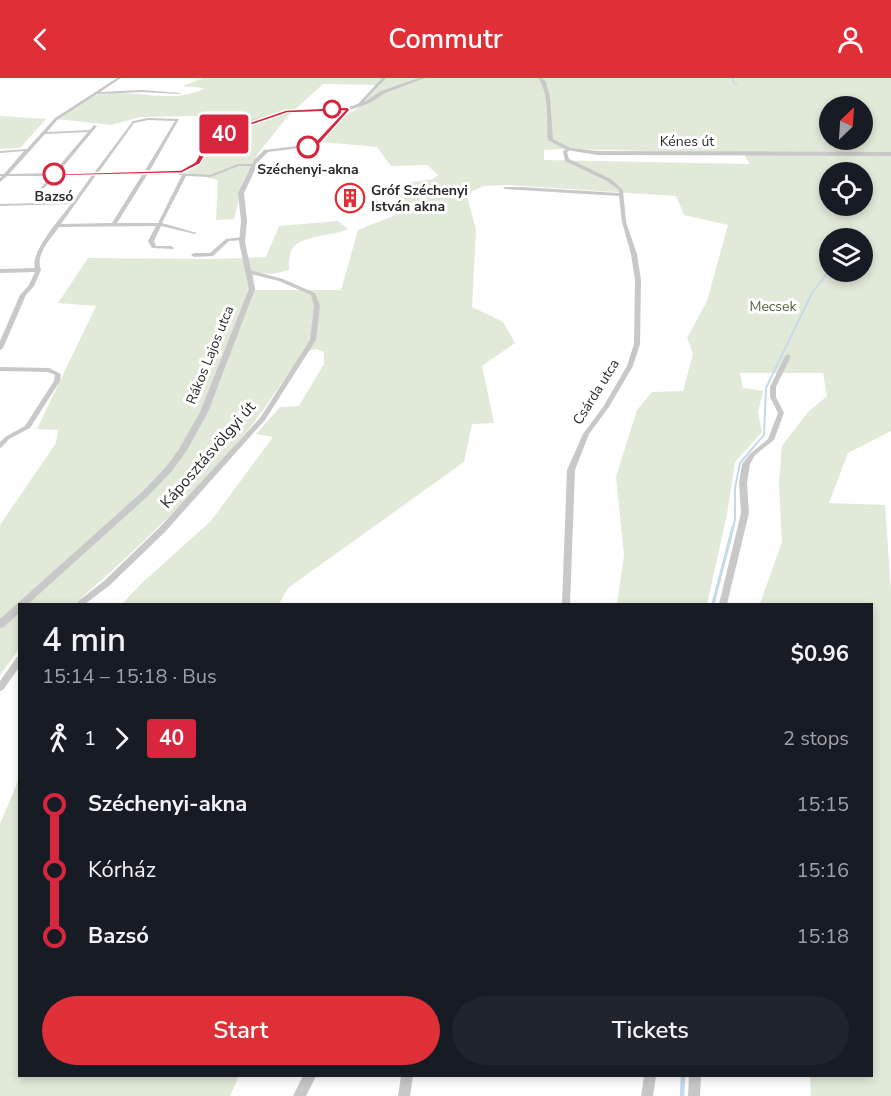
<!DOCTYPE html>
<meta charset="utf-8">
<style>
:root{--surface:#171b24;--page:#20242c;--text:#f1f3f6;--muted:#9ea1a6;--accent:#e03037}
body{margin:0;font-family:"Nunito Sans",sans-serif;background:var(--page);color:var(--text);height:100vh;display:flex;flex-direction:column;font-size:22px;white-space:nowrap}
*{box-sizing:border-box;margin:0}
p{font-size:20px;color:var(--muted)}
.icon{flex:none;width:33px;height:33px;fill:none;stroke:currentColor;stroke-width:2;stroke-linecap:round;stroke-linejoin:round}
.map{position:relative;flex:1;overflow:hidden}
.drawer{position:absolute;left:18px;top:525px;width:855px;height:474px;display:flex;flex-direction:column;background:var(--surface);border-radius:0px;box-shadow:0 3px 9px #0003}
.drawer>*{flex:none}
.badge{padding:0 12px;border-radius:4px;font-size:21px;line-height:39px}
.needle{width:39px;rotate:25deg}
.controls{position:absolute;left:819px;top:18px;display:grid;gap:12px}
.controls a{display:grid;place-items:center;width:54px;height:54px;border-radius:50%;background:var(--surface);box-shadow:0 3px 9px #0003;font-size:30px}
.map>.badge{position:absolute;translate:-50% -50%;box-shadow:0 0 0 3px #fff}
.legs{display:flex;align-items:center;gap:9px;height:66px;padding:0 24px;font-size:20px}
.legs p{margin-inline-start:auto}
.headline{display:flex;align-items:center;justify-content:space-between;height:102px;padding:0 24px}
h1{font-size:33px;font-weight:600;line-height:45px}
.button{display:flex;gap:12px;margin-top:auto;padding:12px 24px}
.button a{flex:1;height:69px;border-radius:36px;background:var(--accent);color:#fff;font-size:24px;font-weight:600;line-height:69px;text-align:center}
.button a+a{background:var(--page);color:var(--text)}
ul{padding:0 24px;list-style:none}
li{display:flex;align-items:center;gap:21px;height:66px;font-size:22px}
li i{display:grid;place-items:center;width:9px;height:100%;margin:0 8px;background:currentColor}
li i::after{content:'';width:15px;height:15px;margin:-8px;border:4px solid;border-radius:50%;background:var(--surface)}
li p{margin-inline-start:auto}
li:first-child i{background:linear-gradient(#0000 50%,currentColor 0)}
li:last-child i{background:linear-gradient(currentColor 50%,#0000 0)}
header{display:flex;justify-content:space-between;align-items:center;height:78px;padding:0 24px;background:var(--accent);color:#fff;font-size:27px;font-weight:600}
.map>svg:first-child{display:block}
.green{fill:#e1e9d9;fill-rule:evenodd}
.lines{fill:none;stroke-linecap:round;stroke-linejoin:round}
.stream-far3{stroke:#c5dae9;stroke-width:1.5}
.stream-far2{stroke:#c5dae9;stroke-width:2}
.stream-far1{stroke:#c5dae9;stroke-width:3}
.stream{stroke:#c5dae9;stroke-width:4.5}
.minor{fill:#c8c8c8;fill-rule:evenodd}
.tertiary{fill:#c8c8c8;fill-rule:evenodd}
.line-1{fill:#d7263d;stroke:#fff;stroke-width:1.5}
.stop-1-dot{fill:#fff;stroke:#d7263d;stroke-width:3}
.labels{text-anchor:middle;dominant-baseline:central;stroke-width:6;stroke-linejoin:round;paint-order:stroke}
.far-street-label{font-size:14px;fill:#2b2b2b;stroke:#fff}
.far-stop-label{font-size:14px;font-weight:bold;fill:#2b2b2b;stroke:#fff}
.far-poi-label{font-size:14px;font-weight:bold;fill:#2b2b2b;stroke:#fff;text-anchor:start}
.far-park-label{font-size:14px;fill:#4d653b;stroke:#fff}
.street-label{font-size:16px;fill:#2b2b2b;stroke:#fff}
</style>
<header><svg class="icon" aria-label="back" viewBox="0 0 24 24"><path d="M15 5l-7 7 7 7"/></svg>Commutr<svg class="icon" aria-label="person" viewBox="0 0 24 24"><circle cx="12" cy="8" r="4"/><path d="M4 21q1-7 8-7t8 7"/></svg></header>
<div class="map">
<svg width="891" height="1018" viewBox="0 0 891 1018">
<rect width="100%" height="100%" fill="#fff"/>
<g class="green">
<path d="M203,0H891V353L848,375L829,425L885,427L891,512V1018H811L810,998H872V526H760L782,464L779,406L782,368L808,334L827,318L823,295H740L743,310L763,313L758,334L762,354L735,384L727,436L707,526H617L624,477L616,399L637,332L652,314L683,313L693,276L687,260L707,223L728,147L684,137L676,118L507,107L484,108L472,113L468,121L476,152L472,229L503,244L515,265L482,288L494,345L472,346L464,384L288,510L279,526H122L143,504L211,443L273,359L256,356L280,329L299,328L324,286V274L316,271L304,274C285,299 268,327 248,352C195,416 137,472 74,526H20L19,571L0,597V447L56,365L58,352L37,351L96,228L58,225L88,180L214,181L266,179L279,148L338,143L348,151C332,159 299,156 291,173C289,178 289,187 289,192L273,196L253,195L255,212H341L358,152L408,132L393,107L433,101L438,97L427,87L391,88L377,69L323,64L332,46L358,30L380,7L323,6L289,37L259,74L243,103L234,141L216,142L218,102L185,94C202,86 207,76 209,58L241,37L140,39L111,47L56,41C67,34 83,20 96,17C131,9 173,28 205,10L182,8ZM830,28H862V62H830ZM561,71L743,75L750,86L544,82V72ZM830,94H862V128H830ZM830,160H862V194H830Z"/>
<polygon points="0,38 46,41 20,70 0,71"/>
<polygon points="19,701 20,998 239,998 230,1018 0,1018 0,746"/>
</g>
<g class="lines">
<polyline class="stream-far3" points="733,0 733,4 737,7"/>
<polyline class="stream-far2" points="733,450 735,441 735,410 740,385 764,357 766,310 812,215 830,191"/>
<polyline class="stream-far1" points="713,526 733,449"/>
<polyline class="stream" points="682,1018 683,998"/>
<g class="minor">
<path d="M117,0H121L100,14L142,12L181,15L179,16L142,14L97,16L57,42L47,54L90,52L94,47L97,48L58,95H94L133,43L148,40L179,41L149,94C163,94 181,96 193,85C198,81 201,74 205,68L201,66C199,58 203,54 210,50L211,47L209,45L213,36L216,37L213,45L215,47L213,52C207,55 203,58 205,65L207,66C241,34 303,31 348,30L350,31C340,34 328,33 317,33C293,35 267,38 244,48C232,53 220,58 211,67C199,78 200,89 181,95L210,97L238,86H255L257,87L255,88H239L211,99L186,98L162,145L197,155L195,156L161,148L154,163L156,168H171L174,170L173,171L152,170L148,163L156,148L59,149C50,162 35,176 41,192L34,208L26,217L3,270L0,272V263L20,217L29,207L35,194L0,195V191L35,190C30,174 60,141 71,126L0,128V126L73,124L92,97L56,98L42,112L40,111L51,98H7L0,104V100L2,98H0V96H4L24,73L0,75V73L27,71L55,40ZM148,42L175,43L144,94L98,95L134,45ZM88,54L53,95L9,96L45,56ZM179,95V97H182L158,145H117L147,97ZM96,97H142L112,145L61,146Z"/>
<polygon points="382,0 386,0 359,29 357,29 357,27"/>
<polygon points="568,70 571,71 567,74 569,81 611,101 623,112 626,144 637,176 641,202 640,266 633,288 609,329 589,356 575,392 570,526 562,526 567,392 583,356 603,329 627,288 634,266 635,202 631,176 622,144 619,118 505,111 503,110 505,109 521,109 619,115 619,112 607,103 565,83 563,73"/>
<polygon points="242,159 245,161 244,162 229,163 213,178 194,179 191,177 194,175 210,175 226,161"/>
<polygon points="249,192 283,201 315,215 320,228 316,262 265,342 165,454 110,507 85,526 76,526 77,524 104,503 159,450 260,340 310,262 314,228 311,217 279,203 247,195 247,193"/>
<polygon points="788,276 791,278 776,309 776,319 784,335 774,362 755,377 750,386 747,405 749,435 727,526 719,526 741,435 739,405 742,386 751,375 768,361 778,335 770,319 770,309 785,278"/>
<polygon points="0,289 49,290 61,296 60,303 30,350 9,361 2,369 0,370 0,364 5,359 25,348 54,303 55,297 48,294 0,293"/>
<polygon points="20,578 20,588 3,612 0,613 0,603 17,579"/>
<polygon points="303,998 316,998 306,1018 293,1018"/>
<polygon points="401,998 413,998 410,1018 398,1018"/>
<polygon points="644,998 656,998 653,1018 641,1018"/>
<polygon points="689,998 701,998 700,1018 688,1018"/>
</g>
<g class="tertiary">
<polygon points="419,0 425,0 385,15 370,25 350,32 317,68 268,74 259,83 244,115 247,143 245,164 255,211 208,334 187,372 172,393 148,418 28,526 20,526 20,534 4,549 0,550 0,541 142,414 166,389 179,371 200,334 249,211 239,164 241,143 238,115 254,82 264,72 313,66 346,30 366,23 381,13"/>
<path d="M538,0H542L546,4L550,19L553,61L570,70L597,73L891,74V78L597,77L567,72L548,62C546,42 550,16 538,0Z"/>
</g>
</g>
<polygon class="line-1" points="348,29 350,32 317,69 308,71 306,68 313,66 344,33 287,35 237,52 210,69 200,86 182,95 54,98 51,96 181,92 195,84 205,66 233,50 286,32"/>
<defs>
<g id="building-ring" transform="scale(1.5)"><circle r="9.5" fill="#fff" stroke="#e03037" stroke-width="1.5"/><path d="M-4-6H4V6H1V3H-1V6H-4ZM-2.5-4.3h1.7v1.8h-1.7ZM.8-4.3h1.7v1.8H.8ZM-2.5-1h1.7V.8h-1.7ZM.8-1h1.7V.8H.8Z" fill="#e03037"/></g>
</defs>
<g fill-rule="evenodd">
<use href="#building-ring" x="350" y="120"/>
</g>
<g class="stop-1-dot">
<circle cx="332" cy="31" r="8"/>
<circle cx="308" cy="69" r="10"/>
<circle cx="54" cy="96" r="10"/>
</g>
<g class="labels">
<g class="far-street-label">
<text x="687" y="63">Kénes út</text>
<text transform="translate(210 277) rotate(-68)">Rákos Lajos utca</text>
<text transform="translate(596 314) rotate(-58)">Csárda utca</text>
</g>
<g class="far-stop-label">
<text x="308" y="91">Széchenyi-akna</text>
<text x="54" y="118">Bazsó</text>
</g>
<g class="far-poi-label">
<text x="371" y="112">Gróf Széchenyi<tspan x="371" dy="16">István akna</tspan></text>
</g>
<g class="far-park-label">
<text x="773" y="228">Mecsek</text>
</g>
<g class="street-label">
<text transform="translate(208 377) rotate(-49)">Káposztásvölgyi út</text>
</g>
</g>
</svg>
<div class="controls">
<a><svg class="needle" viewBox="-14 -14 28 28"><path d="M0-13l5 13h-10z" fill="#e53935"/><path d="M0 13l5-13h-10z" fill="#9ea1a6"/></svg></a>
<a><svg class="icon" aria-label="locate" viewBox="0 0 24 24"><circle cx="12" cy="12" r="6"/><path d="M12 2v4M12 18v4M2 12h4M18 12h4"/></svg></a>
<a><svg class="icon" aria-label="layers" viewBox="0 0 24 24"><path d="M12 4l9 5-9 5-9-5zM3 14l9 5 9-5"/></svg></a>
</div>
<b class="badge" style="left:224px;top:56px;background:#d7263d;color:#fff">40</b>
<section class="drawer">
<div class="headline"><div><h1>4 min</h1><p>15:14 – 15:18 · Bus</p></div><b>$0.96</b></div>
<div class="legs"><svg class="icon" aria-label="walk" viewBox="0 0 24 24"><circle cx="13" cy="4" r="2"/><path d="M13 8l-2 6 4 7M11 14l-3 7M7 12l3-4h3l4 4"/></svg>1<svg class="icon" aria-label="forward" viewBox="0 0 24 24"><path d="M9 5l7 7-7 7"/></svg><b class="badge" style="background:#d7263d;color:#fff">40</b><p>2 stops</p></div>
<ul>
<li><i style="color:#d7263d"></i><b>Széchenyi-akna</b><p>15:15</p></li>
<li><i style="color:#d7263d"></i><span>Kórház</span><p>15:16</p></li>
<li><i style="color:#d7263d"></i><b>Bazsó</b><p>15:18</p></li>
</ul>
<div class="button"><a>Start</a><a>Tickets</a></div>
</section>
</div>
